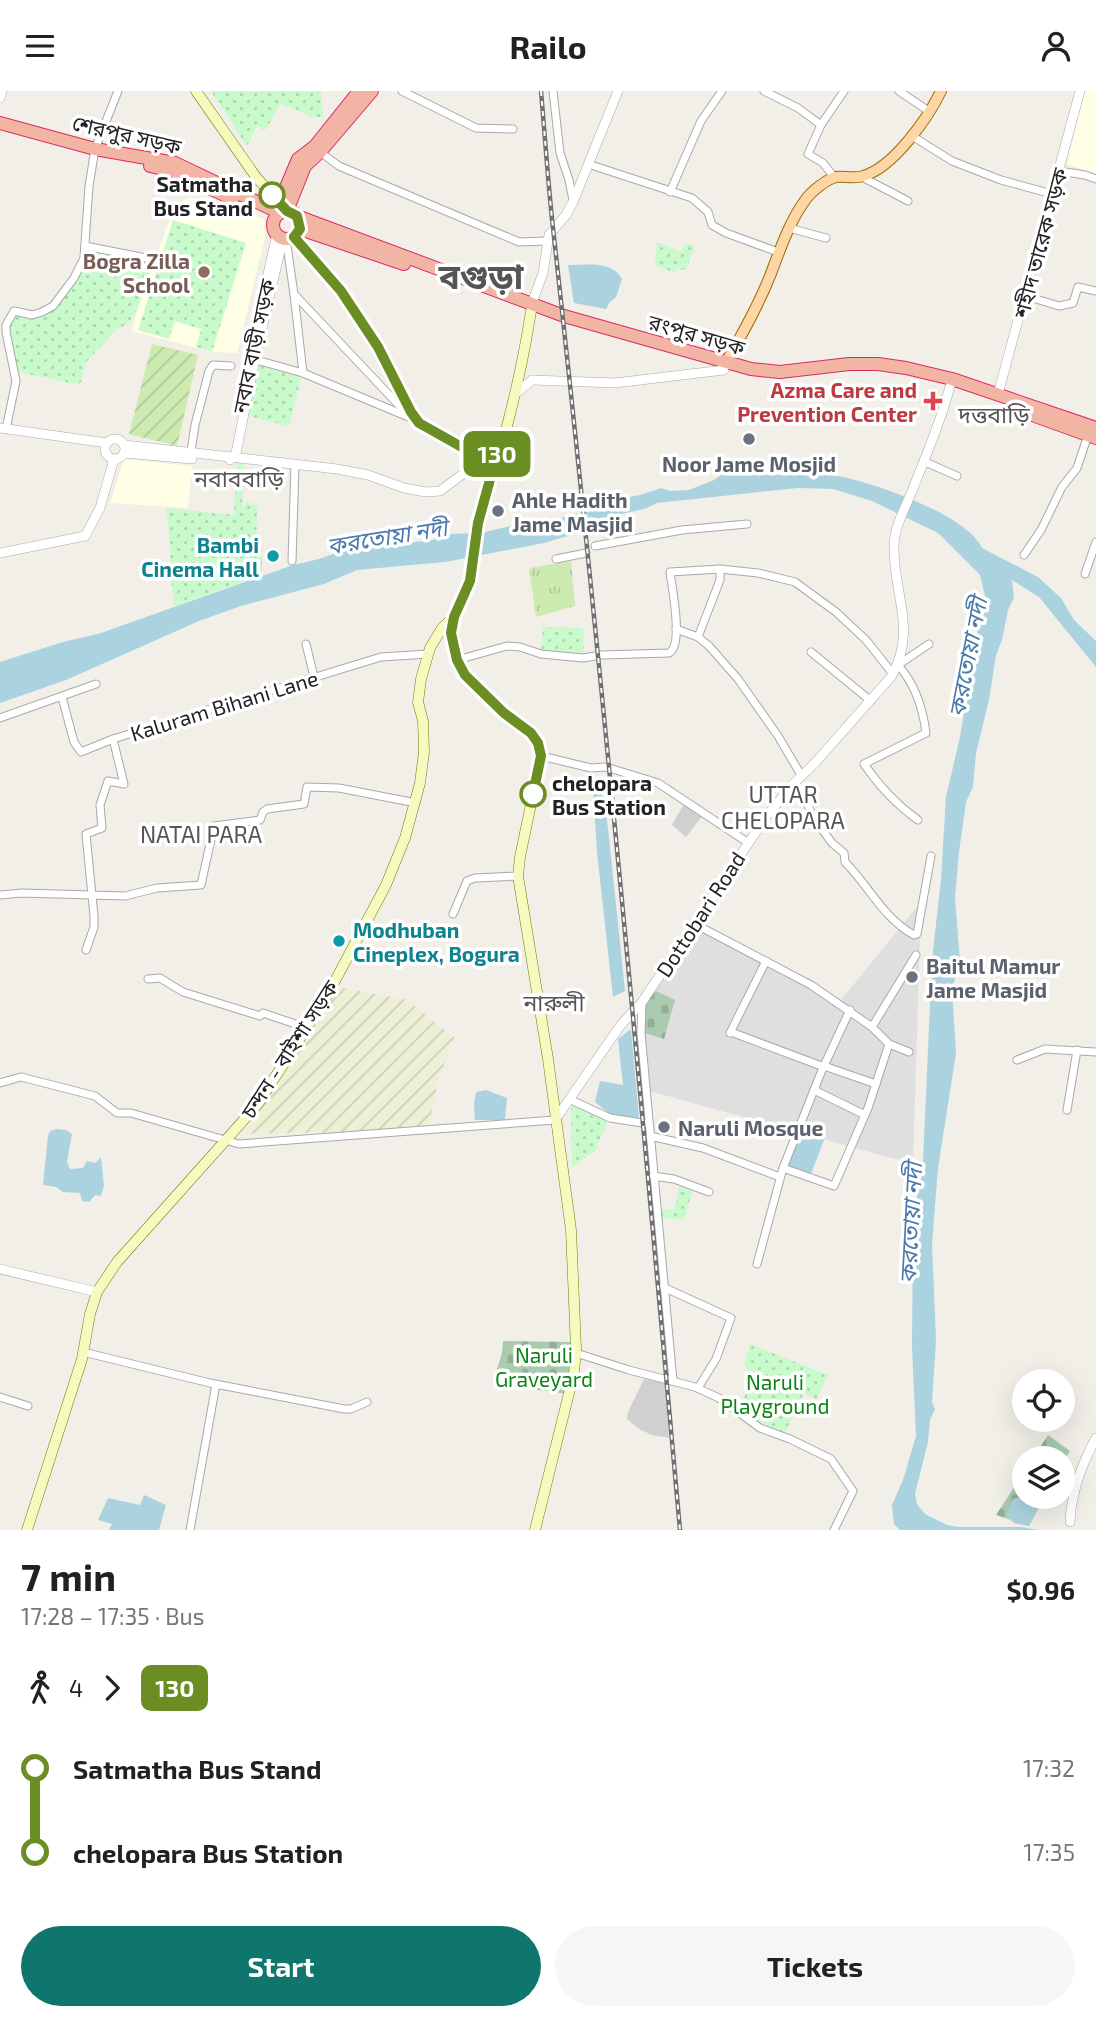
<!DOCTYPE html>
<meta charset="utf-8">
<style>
:root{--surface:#fff;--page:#f6f6f6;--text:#202124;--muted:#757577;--accent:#0f766e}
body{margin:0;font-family:"Exo 2","Noto Sans Bengali",sans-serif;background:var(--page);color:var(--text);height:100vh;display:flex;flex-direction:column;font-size:26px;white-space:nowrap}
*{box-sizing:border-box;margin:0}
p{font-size:23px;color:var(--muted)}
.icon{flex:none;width:38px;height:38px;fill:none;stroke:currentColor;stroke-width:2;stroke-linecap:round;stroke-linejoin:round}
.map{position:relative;height:1439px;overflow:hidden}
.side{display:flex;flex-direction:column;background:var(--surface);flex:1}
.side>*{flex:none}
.badge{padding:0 14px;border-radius:10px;font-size:24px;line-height:46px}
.fabs{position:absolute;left:1012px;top:1278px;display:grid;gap:14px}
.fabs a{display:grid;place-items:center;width:63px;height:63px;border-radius:50%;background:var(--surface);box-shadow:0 7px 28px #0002;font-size:35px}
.map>.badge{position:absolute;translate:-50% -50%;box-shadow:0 0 0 4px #fff}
.legs{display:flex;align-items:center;gap:10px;height:77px;padding:0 21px;font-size:23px}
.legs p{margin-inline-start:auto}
.headline{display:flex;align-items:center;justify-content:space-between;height:119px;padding:0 21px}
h1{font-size:38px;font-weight:700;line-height:52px}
.action{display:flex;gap:14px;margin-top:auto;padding:14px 21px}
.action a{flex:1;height:80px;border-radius:42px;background:var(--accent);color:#fff;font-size:28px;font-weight:700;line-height:80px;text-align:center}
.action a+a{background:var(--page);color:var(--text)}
ul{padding:0 21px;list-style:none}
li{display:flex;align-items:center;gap:24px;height:84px;font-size:26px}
li i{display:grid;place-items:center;width:10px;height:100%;margin:0 9px;background:currentColor}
li i::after{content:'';width:18px;height:18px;margin:-9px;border:5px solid;border-radius:50%;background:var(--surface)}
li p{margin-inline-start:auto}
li:first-child i{background:linear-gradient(#0000 50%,currentColor 0)}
li:last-child i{background:linear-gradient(currentColor 50%,#0000 0)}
header{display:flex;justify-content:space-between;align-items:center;height:91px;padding:0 21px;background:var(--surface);font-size:32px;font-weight:700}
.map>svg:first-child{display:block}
.residential{fill:#e0dfdf}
.education{fill:#ffffe5}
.religious{fill:#d0d0d0}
.farmland{fill:url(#farmland-furrows)}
.grass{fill:url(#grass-tufts)}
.cemetery{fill:url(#cemetery-stones)}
.park{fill:url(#park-dots)}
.garden{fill:url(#garden-furrows)}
.water{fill:#aad3df}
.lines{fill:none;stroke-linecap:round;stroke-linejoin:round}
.minor-casing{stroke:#a9a9a9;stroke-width:9}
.tertiary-casing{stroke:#a9a9a9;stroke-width:10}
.secondary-casing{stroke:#707d05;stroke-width:11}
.primary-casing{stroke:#a06b00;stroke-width:12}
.trunk-casing{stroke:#dc2a67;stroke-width:14}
.minor{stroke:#fff;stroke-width:7}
.tertiary{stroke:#fff;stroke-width:9}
.secondary{stroke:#f7fabf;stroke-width:10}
.primary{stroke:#fcd6a4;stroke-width:10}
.trunk{stroke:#f2b4a3;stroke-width:12}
.rail-casing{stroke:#707070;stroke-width:4.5}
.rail{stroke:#fff;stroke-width:2;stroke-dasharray:5;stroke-linecap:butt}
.line-1-casing{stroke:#fff;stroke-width:16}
.line-1{stroke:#6b8e23;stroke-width:10}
.stop-1-dot{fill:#fff;stroke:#6b8e23;stroke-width:3.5}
.education-dot{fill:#8d6e63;stroke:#fff;stroke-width:2.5}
.health-dot{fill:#e0444e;stroke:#fff;stroke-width:2.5}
.worship-dot{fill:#6b7280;stroke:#fff;stroke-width:2.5}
.culture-dot{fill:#0f9aa8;stroke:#fff;stroke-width:2.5}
.labels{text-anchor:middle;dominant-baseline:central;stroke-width:7;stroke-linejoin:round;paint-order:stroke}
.street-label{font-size:21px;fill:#222;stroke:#fff}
.stop-label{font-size:21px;font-weight:bold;fill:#222;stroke:#fff;text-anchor:end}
.education-label{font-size:21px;font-weight:bold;fill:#785e54;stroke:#fff;text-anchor:end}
.health-label{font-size:21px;font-weight:bold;fill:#be3a42;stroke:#fff;text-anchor:end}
.worship-label{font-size:21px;font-weight:bold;fill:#5b616d;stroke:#fff;text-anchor:start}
.culture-label{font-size:21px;font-weight:bold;fill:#0d838f;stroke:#fff;text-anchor:end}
.park-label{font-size:21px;fill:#0c8416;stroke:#fff}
.neighbourhood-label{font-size:23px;fill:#555;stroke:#fff}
.water-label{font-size:23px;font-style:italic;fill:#4a7aab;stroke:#fff}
.town-label{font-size:35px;font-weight:bold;fill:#555;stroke:#fff}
</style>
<header><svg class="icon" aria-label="menu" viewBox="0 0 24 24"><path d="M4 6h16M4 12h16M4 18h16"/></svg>Railo<svg class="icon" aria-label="person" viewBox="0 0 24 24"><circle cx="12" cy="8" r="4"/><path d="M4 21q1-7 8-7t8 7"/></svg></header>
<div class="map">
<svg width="1096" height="1439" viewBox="0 0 1096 1439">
<defs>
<pattern id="farmland-furrows" width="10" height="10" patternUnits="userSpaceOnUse" patternTransform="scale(1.75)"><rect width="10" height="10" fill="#eef0d5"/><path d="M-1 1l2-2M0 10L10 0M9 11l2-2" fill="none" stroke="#ccceb7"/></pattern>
<pattern id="grass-tufts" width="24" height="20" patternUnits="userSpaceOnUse" patternTransform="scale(1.75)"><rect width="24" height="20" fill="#cdebb0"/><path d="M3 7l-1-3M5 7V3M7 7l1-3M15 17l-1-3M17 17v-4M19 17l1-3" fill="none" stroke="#b0c997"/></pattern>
<pattern id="cemetery-stones" width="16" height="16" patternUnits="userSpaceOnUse" patternTransform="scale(1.75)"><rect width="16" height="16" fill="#aacbaf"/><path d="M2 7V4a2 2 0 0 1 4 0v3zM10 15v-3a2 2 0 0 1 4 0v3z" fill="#92ae96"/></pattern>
<pattern id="park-dots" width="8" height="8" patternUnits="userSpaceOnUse" patternTransform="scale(1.75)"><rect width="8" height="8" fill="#c8facc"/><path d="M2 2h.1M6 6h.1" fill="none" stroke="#acd6af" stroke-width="1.8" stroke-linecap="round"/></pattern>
<pattern id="garden-furrows" width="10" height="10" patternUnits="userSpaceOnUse" patternTransform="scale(1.75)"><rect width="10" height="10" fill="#cdebb0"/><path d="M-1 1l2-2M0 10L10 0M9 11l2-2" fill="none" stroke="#b0c997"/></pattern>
</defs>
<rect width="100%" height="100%" fill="#f2efe9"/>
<polygon class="residential" points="921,811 913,1073 646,999 642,911 693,832 840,910"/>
<g class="education">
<polygon points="1085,0 1096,0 1096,83 1067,73"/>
<polygon points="191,106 264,128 265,146 237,262 212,261 132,240 138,216 175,114"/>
<polygon points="124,368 192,375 188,417 110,412"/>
</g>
<g class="religious">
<polygon points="685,711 703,724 686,746 672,734"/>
<polygon points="644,1288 665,1292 669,1347 652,1344 639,1338 627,1328 628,1321"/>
</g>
<polygon class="farmland" points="338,896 407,909 455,947 439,986 428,1039 244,1043"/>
<polygon class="grass" points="571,470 575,515 536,526 529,477"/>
<g class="cemetery">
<polygon points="656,900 675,909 664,948 641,941 642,911"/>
<polygon points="503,1250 572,1251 570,1280 566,1303 513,1295 494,1288 502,1262"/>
<polygon points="1048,1344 1070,1360 1062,1373 1062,1367 1033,1367"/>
<polygon points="1024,1381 1024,1405 1045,1405 1029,1435 996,1424"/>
</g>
<g class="park">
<polygon points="211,0 321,0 323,26 312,26 280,13 266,39 257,35 247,55"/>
<polygon points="173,129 246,152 212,261 196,256 201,238 175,230 169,248 138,239"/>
<polygon points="657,151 681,161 685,152 695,155 686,179 677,178 675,182 655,174"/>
<path d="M85,157L155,170L138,216L129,232L116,239L87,270L80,294L18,281L8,240L15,224L35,227C61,205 73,189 85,157Z"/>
<polygon points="257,272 302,283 289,335 245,324"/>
<path d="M237,367H244L242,417L247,411L257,414L256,457H262V484L174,515C170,482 171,450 166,417L234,424Z"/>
<polygon points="543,536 583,537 584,566 541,562"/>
<polygon points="576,1013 608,1030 595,1060 572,1076 571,1015"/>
<polygon points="680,1093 693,1098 684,1129 662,1127 662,1118 674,1119"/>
<polygon points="750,1253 828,1284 816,1309 804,1302 784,1344 739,1319 752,1287 744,1273"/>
</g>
<polygon class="garden" points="152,253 198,264 177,355 129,343"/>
<g class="water">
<path d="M568,174C587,174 612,169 622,188L616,206L610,211L606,218L574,212Z"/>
<path d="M721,384H832C867,389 967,423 982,457L1038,486L1061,507L1074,529L1096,550V576L1039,506L1012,489L1014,507L1008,519L1002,549L996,564L989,609L976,662L973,696L966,711L959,761L955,807L960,871L952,898L956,962L938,1077L932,1153L936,1249L932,1311L935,1318L930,1329L928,1351L915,1403L917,1413L925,1423L947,1434L958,1436H1021L1038,1439H900L894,1433L892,1414L903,1389L916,1345L912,1256L913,1129L923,1070L932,869L941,788L946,706L960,646L976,547L985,505L980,484L938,442L872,410L833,398L798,397L657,412L647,417L622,423L578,442L544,452L445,471L357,479L324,493L241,515L199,530L66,589L0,612V571L63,551L98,543L293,474L319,468L341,460L432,449L452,443L480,442L516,434L536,427L556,430L568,424L593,420L614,409L640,404L661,397L670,400L689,399L714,389Z"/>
<polygon points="596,686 604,710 608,737 625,900 613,906 597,761 593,698"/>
<polygon points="631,938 639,1027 612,1025 595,1011 600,990 623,994 618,948"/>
<polygon points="486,999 507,1007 505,1029 475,1029 474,1013 476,1001"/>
<polygon points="57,1038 66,1039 72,1043 67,1071 70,1078 83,1077 87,1070 95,1072 101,1066 104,1095 101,1105 95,1104 89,1111 82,1110 80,1102 63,1101 56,1096 43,1094 48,1045 50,1040"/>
<polygon points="801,1043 815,1043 824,1049 811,1083 787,1075"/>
<polygon points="144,1404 166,1414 159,1439 109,1439 112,1433 98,1429 108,1407 140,1414"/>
<polygon points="1024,1405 1036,1409 1037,1418 1029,1435 1014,1432 1006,1425 1013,1408"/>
</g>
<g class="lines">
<g class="minor-casing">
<g id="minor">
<polyline points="402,0 476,37 513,38"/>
<polyline points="553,0 560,62 569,89 573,109"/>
<polyline points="764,0 798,17 821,34"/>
<polyline points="899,0 930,21"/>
<polyline points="912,45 952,70 1001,89 1052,103"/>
<polyline points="320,61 339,75 519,151 547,150"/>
<polyline points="588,73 692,107 708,121 712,134 726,142 778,161"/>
<polyline points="1059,80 1085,84 1096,88"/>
<polyline points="834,86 823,72 808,63 821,34 844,0"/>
<polyline points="862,86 908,110"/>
<polyline points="670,101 701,30 722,0"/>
<polyline points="789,137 826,147"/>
<polyline points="294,146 341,199 378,256 414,325"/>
<polyline points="286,148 294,203 409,325"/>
<polyline points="85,155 146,167"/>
<polyline points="294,203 303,282"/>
<polyline points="1026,205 1059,215 1073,212 1078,196 1096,200"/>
<polyline points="249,267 303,282 411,327 434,343 483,368"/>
<polyline points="6,338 16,290 6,241 6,234 14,220 32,224 42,221 53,215 74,187 84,167 89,95 95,58 118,0"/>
<polyline points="190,367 195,334 209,280 213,274 231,275"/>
<polyline points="923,370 957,385"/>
<polyline points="595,455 682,439 747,433"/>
<polyline points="1024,464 1041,439 1062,396 1077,377 1088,344"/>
<polyline points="556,468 586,462"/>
<polyline points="292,470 295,374"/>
<polyline points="1085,483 1096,451"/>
<polyline points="676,538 698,546 709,555 738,588 778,645 801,684"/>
<polyline points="698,546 720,489 720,478"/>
<polyline points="306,553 314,586"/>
<polyline points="811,561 871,610"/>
<path d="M457,569L507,555L520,556L541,563L583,567L601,564L669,562C684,554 672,497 670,481L720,478L758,482L795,491L836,521L866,549L893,583"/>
<polyline points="62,606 74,651 81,661 113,648 381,566 428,563"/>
<polyline points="0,627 96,593"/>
<polyline points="541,665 591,677 606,676 658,692 747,751"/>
<path d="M792,694L807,712L813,726L832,752L844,762L845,771C869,795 883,827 914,844L917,843L931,765"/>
<path d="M918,729C897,714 879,695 864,673L926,642C923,618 915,593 898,574L929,553"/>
<polyline points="0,804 22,802 125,805 157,797 201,794 214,735 260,729 263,721 267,718 304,713 307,696 339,697 416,712"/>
<polyline points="453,823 467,790 475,787 518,785"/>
<polyline points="693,832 811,894 872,936 889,953 909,961"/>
<polyline points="86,859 94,836 94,825 86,743 102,737 100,714 108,690 124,693 113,648"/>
<polyline points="148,888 160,887 183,901 260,925 263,922 307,937"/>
<polyline points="642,911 641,942 673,1290"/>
<polyline points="872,936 916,864"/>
<polyline points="731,941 824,976"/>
<polyline points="730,942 766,870"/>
<polyline points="1017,969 1045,958 1096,961"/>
<polyline points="824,975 876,993"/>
<polyline points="0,992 21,986 95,1005 117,1022 131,1022 239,1053 555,1029"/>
<polyline points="814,999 865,1024"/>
<polyline points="569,1008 610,1027 649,1033"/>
<polyline points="1067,1019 1077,959"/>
<polyline points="650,1045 703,1057 780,1086"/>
<polyline points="783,1077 834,1095 868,1017 889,953"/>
<polyline points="653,1085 674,1088 709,1101"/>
<polyline points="757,1173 783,1077 822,979 850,919"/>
<polyline points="663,1196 731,1227 716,1268 698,1297"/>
<polyline points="83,1261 210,1292 344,1318 351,1318 367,1311"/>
<polyline points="576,1262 629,1279 695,1296 719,1307 760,1337 790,1348 831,1368 853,1400 834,1439"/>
<polyline points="0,1306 28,1315"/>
<polyline points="190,1439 216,1293"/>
</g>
</g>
<g class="tertiary-casing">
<g id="tertiary">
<polyline points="0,7 2,0"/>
<polyline points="532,212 543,182 549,144 566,124 573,111 618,0"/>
<polyline points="261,214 277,143"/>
<polyline points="532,289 615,292 724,279"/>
<polyline points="515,303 532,289"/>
<polyline points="998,303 1080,0"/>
<polyline points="0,337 107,352"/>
<circle cx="115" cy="358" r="10"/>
<polyline points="124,354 337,378 368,384 404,397 426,401 440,400 499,356"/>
<polyline points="124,362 192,368"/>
<polyline points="230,369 236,362 255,268 283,147"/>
<polyline points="0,462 85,445 100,417 114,368"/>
<path d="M555,1029L620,935L642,911L766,726L792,694L814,673L891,586C918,539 893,503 894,455C894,435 907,414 914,395C928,360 943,324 952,288"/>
<polyline points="0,1178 97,1201"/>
<path d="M1070,1431C1071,1403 1082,1372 1096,1347"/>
</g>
</g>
<g class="secondary-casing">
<g id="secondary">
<polyline points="196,0 256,86 284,117"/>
<path d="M531,220C525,259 517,297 507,335C498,367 485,399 478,432C474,451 475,472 470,490C460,523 445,528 456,566C469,611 531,623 541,665L520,766L518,785L548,968L571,1139L576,1258L574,1282L535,1439"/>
<polyline points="27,1439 82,1268 90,1223 97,1201 117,1171 258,1013 328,903 386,794 405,747 420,692 424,661 423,630 418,611 421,588 430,557 442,537 454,526"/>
</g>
</g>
<g class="primary-casing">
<path id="primary" d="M726,271C742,244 758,215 770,185C780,159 789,131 806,108C812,100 827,88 836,86C845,85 855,88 863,85C893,77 928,27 941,0"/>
</g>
<g class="trunk-casing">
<g id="trunk">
<polyline points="0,32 95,58 175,72 280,122 281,108 298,68 315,55 359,0"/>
<polyline points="150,75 172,80 233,108"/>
<polyline points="287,120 305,75 320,61 372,0"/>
<circle cx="287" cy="134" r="14"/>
<polyline points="297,125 564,225 751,278 780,281 849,273 878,273 906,277 952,288 1096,337"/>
<polyline points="300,138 404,173"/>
<polyline points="1024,321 1096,347"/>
</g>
</g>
<use href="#minor" class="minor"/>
<use href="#tertiary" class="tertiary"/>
<use href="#secondary" class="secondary"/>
<use href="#primary" class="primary"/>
<use href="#trunk" class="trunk"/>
<g class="rail-casing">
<path id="rail" d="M541,0C545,46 548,92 553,137C601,571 641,1005 680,1439"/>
</g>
<use href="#rail" class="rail"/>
</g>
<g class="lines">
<g class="line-1-casing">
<polyline id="line-1" points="272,104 287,120 297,125 300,138 294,146 341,200 378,256 411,321 419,332 483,368 499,356 478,432 470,490 454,526 451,542 457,569 465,584 504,622 531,642 538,652 541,665 533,703"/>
</g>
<use href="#line-1" class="line-1"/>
</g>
<g class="stop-1-dot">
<circle cx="272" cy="104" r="12"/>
<circle cx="533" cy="703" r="12"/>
</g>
<circle class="education-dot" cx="204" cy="181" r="7"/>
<path class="health-dot" d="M929.5 299.5h7v7h7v7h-7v7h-7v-7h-7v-7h7z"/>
<g class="worship-dot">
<circle cx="749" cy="348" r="7"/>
<circle cx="498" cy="420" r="7"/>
<circle cx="912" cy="886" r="7"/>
<circle cx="664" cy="1036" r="7"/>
</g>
<g class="culture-dot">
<circle cx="273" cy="465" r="7"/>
<circle cx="339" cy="850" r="7"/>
</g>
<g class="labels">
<g class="street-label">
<text transform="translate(127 43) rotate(13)">শেরপুর সড়ক</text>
<text transform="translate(1040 152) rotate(-75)">শহীদ তারেক সড়ক</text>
<text transform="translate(697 243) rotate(16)">রংপুর সড়ক</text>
<text transform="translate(253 255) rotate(-78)">নবাব বাড়ী সড়ক</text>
<text transform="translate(224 614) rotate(-17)">Kaluram Bihani Lane</text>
<text transform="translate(700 823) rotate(-57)">Dottobari Road</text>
<text transform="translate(289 958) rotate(-57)">চন্দন - বাইশা সড়ক</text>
</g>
<g class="stop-label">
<text x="253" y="92">Satmatha<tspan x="253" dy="24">Bus Stand</tspan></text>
<text x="552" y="691" text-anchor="start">chelopara<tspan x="552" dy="24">Bus Station</tspan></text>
</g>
<g class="education-label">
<text x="190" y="169">Bogra Zilla<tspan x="190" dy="24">School</tspan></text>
</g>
<g class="health-label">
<text x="917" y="298">Azma Care and<tspan x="917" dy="24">Prevention Center</tspan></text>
</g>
<g class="worship-label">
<text x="749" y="372" text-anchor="middle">Noor Jame Mosjid</text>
<text x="512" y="408">Ahle Hadith<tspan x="512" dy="24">Jame Masjid</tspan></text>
<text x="926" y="874">Baitul Mamur<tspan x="926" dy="24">Jame Masjid</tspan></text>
<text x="678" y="1036">Naruli Mosque</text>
</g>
<g class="culture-label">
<text x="259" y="453">Bambi<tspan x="259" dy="24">Cinema Hall</tspan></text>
<text x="353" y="838" text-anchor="start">Modhuban<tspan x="353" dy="24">Cineplex, Bogura</tspan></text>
</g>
<g class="park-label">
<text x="544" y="1263">Naruli<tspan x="544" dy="24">Graveyard</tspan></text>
<text x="775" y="1290">Naruli<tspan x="775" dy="24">Playground</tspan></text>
</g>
<g class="neighbourhood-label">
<text x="994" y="323">দত্তবাড়ি</text>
<text x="239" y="387">নবাববাড়ি</text>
<text x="783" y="703">UTTAR<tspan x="783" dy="26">CHELOPARA</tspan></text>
<text x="201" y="743">NATAI PARA</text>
<text x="554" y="911">নারুলী</text>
</g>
<g class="water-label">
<text transform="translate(387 445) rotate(-9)">করতোয়া নদী</text>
<text transform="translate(967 566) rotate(-79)">করতোয়া নদী</text>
<text transform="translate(910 1132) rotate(-87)">করতোয়া নদী</text>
</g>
<g class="town-label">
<text x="481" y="184">বগুড়া</text>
</g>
</g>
</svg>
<div class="fabs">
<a><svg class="icon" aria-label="locate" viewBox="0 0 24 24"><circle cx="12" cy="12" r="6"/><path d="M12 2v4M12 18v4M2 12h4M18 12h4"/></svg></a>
<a><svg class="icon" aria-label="layers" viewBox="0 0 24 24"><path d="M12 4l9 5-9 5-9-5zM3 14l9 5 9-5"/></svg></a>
</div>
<b class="badge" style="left:497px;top:363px;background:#6b8e23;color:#fff">130</b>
</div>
<section class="side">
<div class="headline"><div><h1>7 min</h1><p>17:28 – 17:35 · Bus</p></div><b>$0.96</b></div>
<div class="legs"><svg class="icon" aria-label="walk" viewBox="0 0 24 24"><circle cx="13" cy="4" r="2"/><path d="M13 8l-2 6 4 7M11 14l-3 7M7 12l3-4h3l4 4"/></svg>4<svg class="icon" aria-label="forward" viewBox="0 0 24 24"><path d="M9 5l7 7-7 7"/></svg><b class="badge" style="background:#6b8e23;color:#fff">130</b></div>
<ul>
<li><i style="color:#6b8e23"></i><b>Satmatha Bus Stand</b><p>17:32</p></li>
<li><i style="color:#6b8e23"></i><b>chelopara Bus Station</b><p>17:35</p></li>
</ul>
<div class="action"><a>Start</a><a>Tickets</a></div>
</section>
